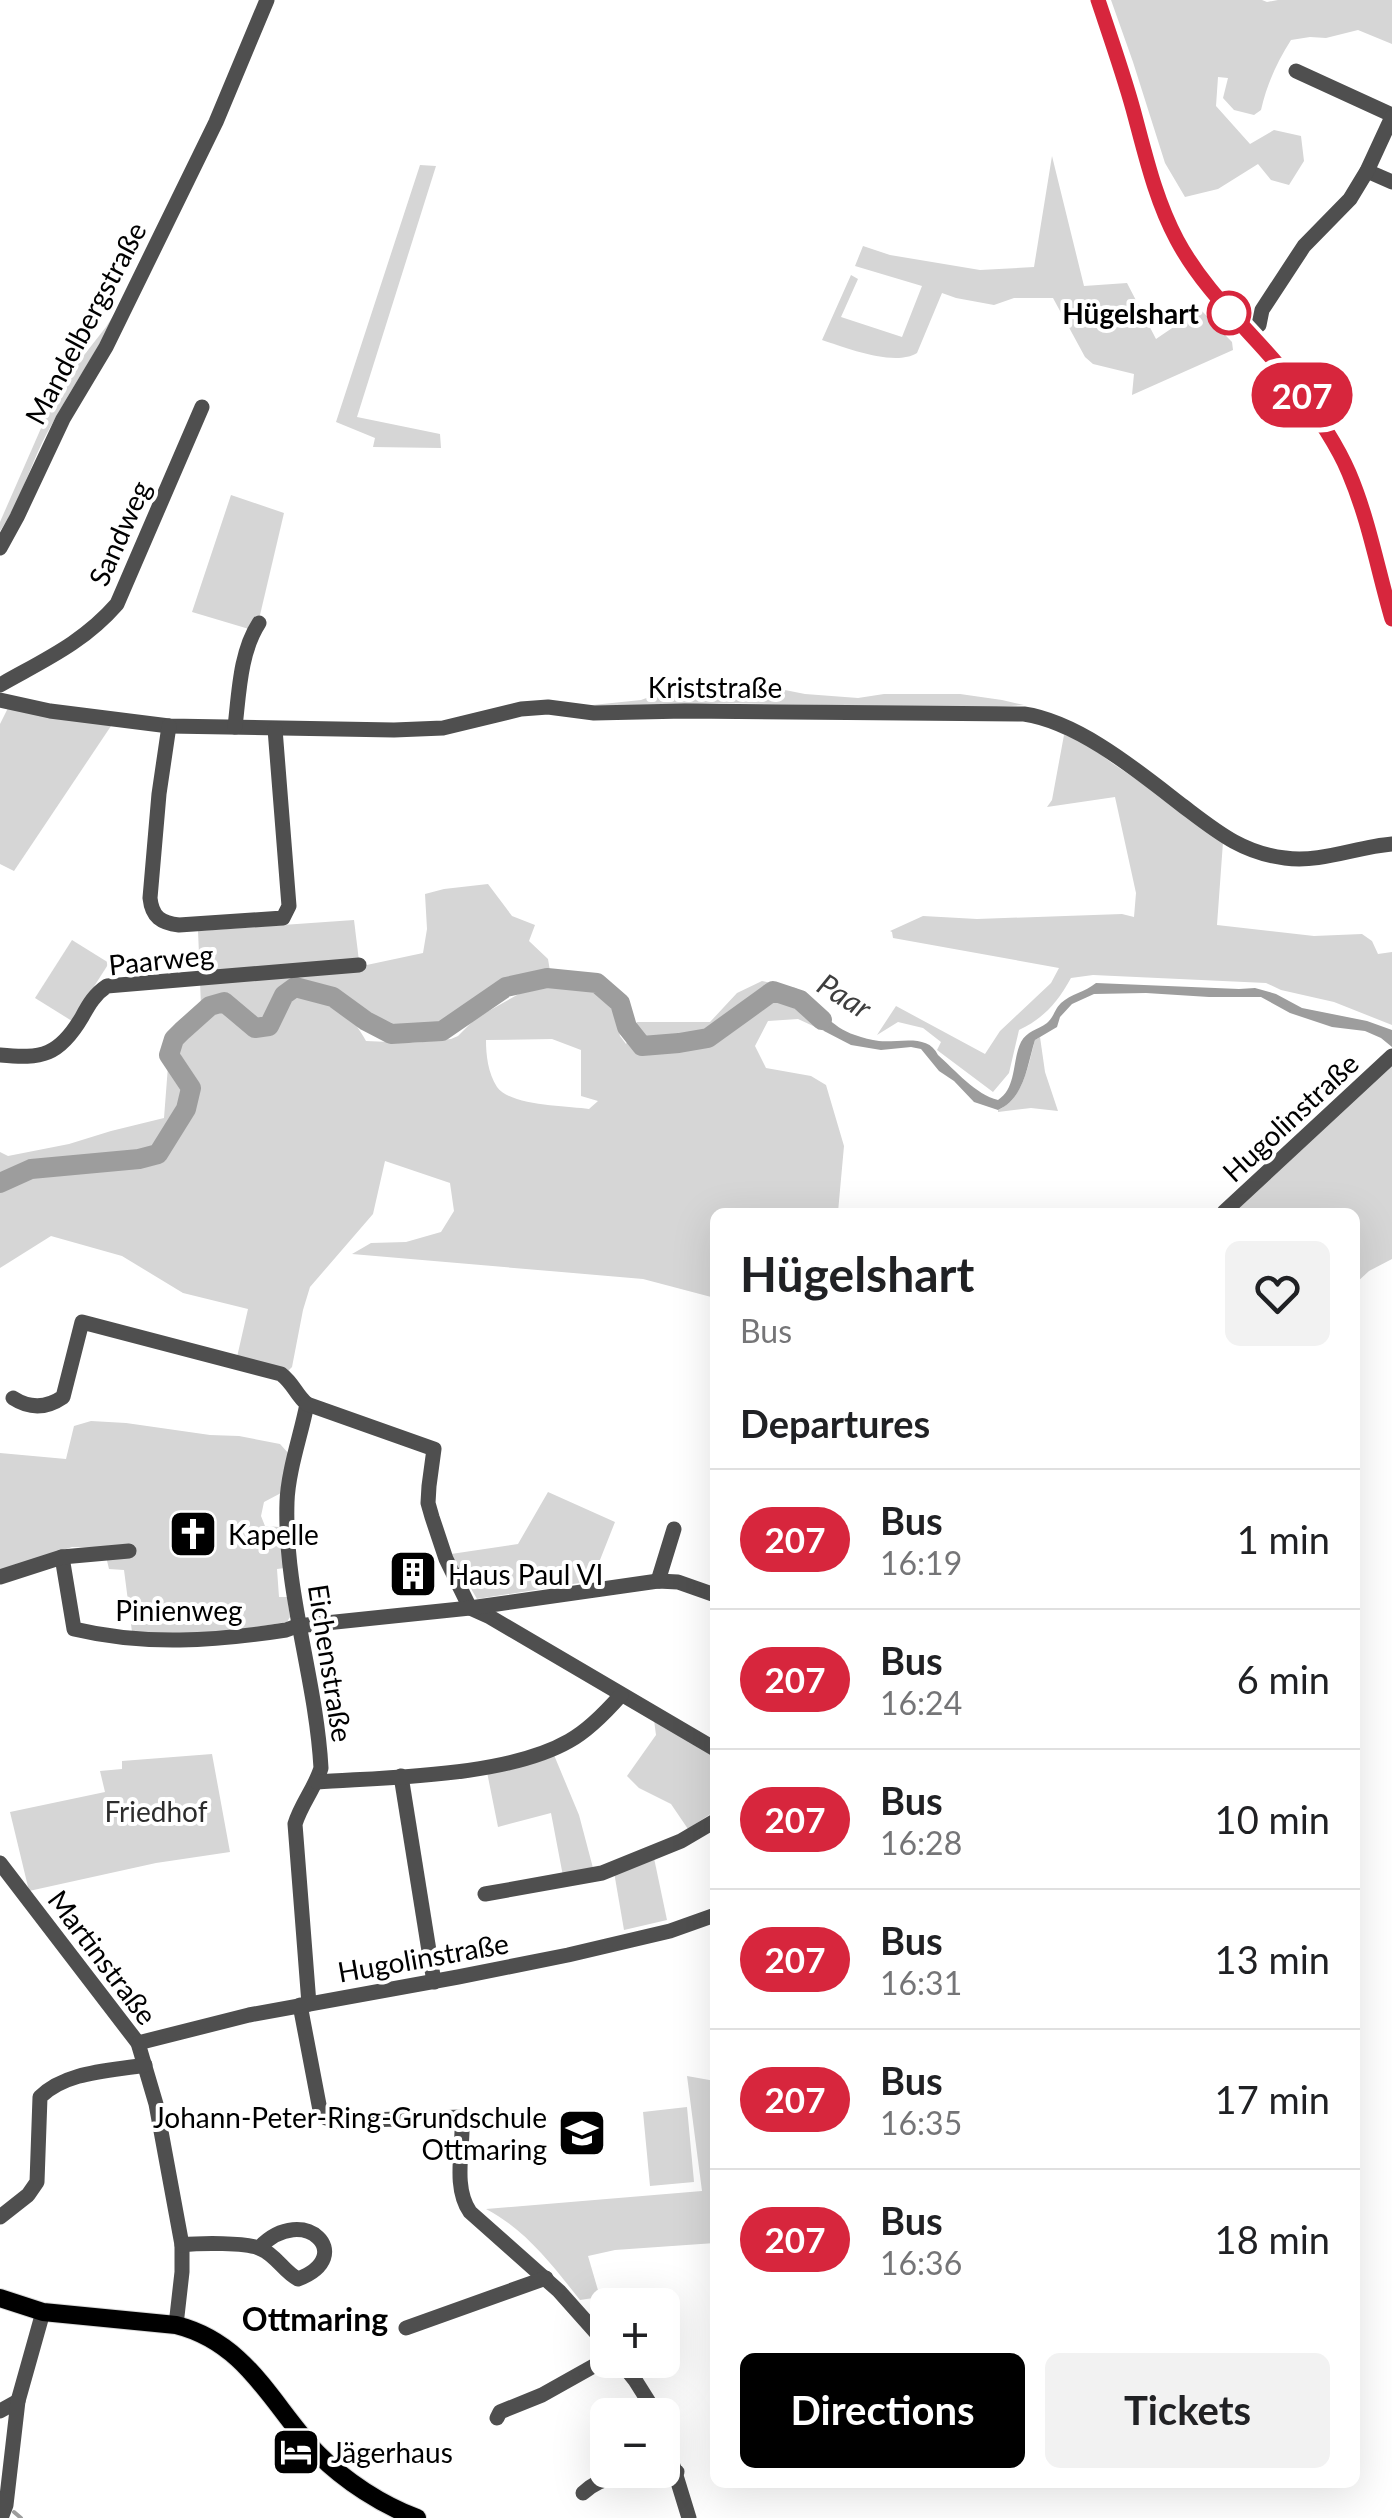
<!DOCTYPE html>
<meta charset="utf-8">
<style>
:root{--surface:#fff;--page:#f2f2f2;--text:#202124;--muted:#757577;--line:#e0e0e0;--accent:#000}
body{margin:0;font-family:Lato,sans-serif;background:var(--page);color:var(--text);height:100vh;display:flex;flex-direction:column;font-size:38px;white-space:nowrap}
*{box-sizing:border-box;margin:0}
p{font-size:32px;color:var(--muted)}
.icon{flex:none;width:55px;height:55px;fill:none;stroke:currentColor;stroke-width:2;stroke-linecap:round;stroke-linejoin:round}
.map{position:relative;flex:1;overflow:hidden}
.side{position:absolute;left:710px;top:1208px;width:650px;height:1280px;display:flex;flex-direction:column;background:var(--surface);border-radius:15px;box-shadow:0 10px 40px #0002}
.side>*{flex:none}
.badge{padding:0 20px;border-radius:32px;font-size:35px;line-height:65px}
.tools{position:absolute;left:590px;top:2288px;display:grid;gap:20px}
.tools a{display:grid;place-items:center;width:90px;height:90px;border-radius:15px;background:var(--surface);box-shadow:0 10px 40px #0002;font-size:50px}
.map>.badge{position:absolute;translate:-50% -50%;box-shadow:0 0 0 5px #fff}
h2{padding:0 30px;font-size:38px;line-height:90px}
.round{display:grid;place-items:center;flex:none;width:105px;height:105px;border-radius:15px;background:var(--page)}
.overview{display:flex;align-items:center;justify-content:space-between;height:170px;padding:0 30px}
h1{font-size:48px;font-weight:700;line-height:75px}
.action{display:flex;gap:20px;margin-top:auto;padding:20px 30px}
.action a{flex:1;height:115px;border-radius:15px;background:var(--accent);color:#fff;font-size:40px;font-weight:700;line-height:115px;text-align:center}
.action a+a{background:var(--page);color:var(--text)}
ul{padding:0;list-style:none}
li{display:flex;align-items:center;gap:30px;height:140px;padding:0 30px;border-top:2px solid var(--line)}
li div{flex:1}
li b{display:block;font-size:38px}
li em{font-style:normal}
li .badge{min-width:110px;font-weight:700;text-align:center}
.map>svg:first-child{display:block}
.green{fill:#d6d6d6;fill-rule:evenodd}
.water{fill:#9d9d9d}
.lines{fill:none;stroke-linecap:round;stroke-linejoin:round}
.stream{stroke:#9d9d9d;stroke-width:4}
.river{stroke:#9d9d9d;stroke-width:20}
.major-casing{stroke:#dbdbdb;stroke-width:20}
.minor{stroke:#4f4f4f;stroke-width:15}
.major{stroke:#000;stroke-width:18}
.line-casing{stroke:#fff;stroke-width:22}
.line{stroke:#d7263d;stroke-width:15}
.stop-dot{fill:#fff;stroke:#d7263d;stroke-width:5}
.labels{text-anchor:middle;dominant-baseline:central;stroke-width:8;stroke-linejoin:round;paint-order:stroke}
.stop-label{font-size:28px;font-weight:bold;fill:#000;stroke:#fff;text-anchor:end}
.street-label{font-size:28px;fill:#000;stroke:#fff}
.poi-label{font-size:28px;fill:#000;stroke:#fff;text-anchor:start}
.park-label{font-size:28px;fill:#2d2d2d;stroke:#fff}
.water-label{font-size:30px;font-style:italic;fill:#3e3e3e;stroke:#fff}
.quarter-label{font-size:32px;font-weight:bold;fill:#000;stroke:#fff}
</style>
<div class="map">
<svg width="1392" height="2518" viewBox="0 0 1392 2518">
<rect width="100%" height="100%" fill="#fff"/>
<g class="green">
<path d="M1111,0H1262L1267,2L1278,0H1392V44L1358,30L1326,38L1310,37L1291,40C1277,62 1267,84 1261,110L1254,115L1234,110L1223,98L1228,78L1218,77L1216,106L1250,144L1274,130L1301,136L1304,161L1289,185L1271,180L1258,164L1218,189L1185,197L1165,163L1133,62Z"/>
<path d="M1052,156L1084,286L1127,283L1156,339L1200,309L1232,342L1233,350L1132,395L1134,374L1093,364L1085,357L1053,298H1014L994,305L956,298L942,293L917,353C895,367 846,348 822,340L851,275L858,279L841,317L902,337L922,286L855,266L863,246L890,255L980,270L1034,267Z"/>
<polygon points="420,165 436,166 357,417 440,434 441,448 373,447 375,438 336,422"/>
<path d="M129,291C104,340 73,385 47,433C30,465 21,501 0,531V522L59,387L106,327Z"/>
<polygon points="231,495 284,513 260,615 249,629 192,612"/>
<polygon points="718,684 755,684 805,694 858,698 884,694 960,694 1002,700 1024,705 980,708 719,703 612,708 583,706 641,700 674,688"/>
<polygon points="8,708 113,723 14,871 0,864 0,724"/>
<path d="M1064,735C1082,738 1098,753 1112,763C1150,788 1186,814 1223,842L1217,925L1314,936L1362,934L1372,941L1378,954L1392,952V1025L1334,1002L1281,990L1266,983L1093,975L1071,978C1057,1003 1044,1018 1019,1030L1009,1073L993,1092L937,1050L941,1042L923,1028L898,1022L877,1035L896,1006L985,1054L1000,1031L1051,983L1059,968L893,938L892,932L890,931L923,916L977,919L1122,914L1134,917L1136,893L1115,797L1047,807L1052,800Z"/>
<path d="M488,884L512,916L535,925L529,941L548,959L550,971L506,983L443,1025L393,1026L371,1019L350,998L299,985L284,990L265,1021H252C232,999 230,995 201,1006L200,982L362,966L423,953L427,929L425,894L444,889Z"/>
<polygon points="354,920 359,961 200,977 198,931"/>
<polygon points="72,940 109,963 72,1021 35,998"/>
<path d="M762,981L796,988L810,1001L801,1006L824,1031L798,1019L768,1021L755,1046L766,1068L811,1076L826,1085L844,1146L838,1212H715V1298L643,1279L352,1254L371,1243L406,1242L441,1232L454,1211L450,1183L385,1161L373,1214L310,1287L303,1310L292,1367L288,1371L237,1357L248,1309L183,1293L122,1256L51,1236L0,1268V1152L8,1156L69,1144L111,1131L164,1118L168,1066C187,1083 186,1087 181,1112L193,1113L200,1091L182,1060L178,1047L192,1028L221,1008L231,1013L253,1036C289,1037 277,1011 298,994C334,1006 346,1005 366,1041L413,1043L451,1039L458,1036L476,1018L526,990L547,983L572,984L598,989L612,1002L620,1036L626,1044L637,1022H710L737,993ZM552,1039L581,1050V1096L598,1101L589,1109C567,1106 510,1106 497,1087C488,1073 486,1055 486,1040Z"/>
<path d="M1040,1037L1045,1072L1058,1111L1031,1108L998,1112V1110C1024,1098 1028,1065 1035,1040Z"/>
<polygon points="1392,1065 1392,1259 1369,1271 1355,1284 1355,1212 1231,1212"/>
<polygon points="91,1421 126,1423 210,1435 239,1436 280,1444 290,1455 281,1493 264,1502 261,1516 265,1526 279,1527 285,1568 277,1569 279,1597 287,1597 290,1617 287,1622 212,1634 132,1632 124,1570 109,1569 104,1548 72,1547 0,1571 0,1453 66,1459 74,1426"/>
<polygon points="548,1492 615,1522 598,1565 586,1582 477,1599 451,1554 518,1544"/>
<polygon points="654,1720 715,1757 715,1811 688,1829 671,1804 639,1788 627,1776 656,1735"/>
<polygon points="212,1754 230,1852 156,1863 29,1891 10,1812 105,1792 100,1771 122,1769 122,1761"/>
<polygon points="554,1755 579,1815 593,1868 563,1876 551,1813 498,1827 487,1772"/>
<polygon points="654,1858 667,1920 624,1930 614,1872"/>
<path d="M687,2076L715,2081V2243L615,2250L588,2256L600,2297L580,2300C552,2265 526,2230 486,2209L702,2191Z"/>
<polygon points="687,2107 694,2182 650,2186 643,2112"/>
</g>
<path class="water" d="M1096,983L1239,989L1255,988L1276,994L1302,1008L1367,1021L1392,1030V1047L1381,1038L1365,1031L1332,1027L1290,1013L1261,997H1209L1146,993L1094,994L1072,1004L1060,1017L1057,1027L1035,1040C1027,1065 1025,1098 998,1110L974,1102L954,1081L939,1071L921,1049L911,1047L881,1050L851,1045L824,1031L800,1006L810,1001C824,1015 836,1029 855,1035C863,1038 871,1040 879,1041C899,1043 928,1033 938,1055C955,1070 976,1095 998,1100C1017,1088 1012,1060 1021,1042C1027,1031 1037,1030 1047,1023C1054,1017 1054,1010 1061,1003C1071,994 1085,992 1096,983Z"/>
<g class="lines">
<polyline class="stream" points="14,2512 21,2518"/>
<polyline class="river" points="0,1183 31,1169 139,1159 158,1154 186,1109 191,1088 169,1055 174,1039 182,1031 210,1006 224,1002 255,1028 269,1026 284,995 295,987 333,997 366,1021 391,1034 442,1031 506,987 547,978 597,983 620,1003 627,1027 642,1046 679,1043 708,1038 773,991 800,1000 822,1020"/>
<g class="major-casing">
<g id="major">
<path d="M1098,0C1110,36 1123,73 1133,109C1145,153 1156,199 1177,240C1207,296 1254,332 1292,382C1312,408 1335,442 1349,473C1369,519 1378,570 1392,619"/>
<path d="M0,2298L43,2312L176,2325C248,2343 272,2406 318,2454C345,2481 382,2505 417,2518"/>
</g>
</g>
<g class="minor">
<polyline points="1296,71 1392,115"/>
<polyline points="1367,171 1392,182"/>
<polyline points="1249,334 1259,325 1262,310 1304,246 1350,199 1367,171 1392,117"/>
<polyline points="0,548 17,517 63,419 106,347 216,122 267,0"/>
<path d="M0,685C44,660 83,643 117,604L202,407"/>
<path d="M0,700L50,711L169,726L394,730L443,728L521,709L548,707L594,713L685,711L1024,714C1079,722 1139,772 1183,806C1216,831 1242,853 1285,858C1321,863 1356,847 1392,844"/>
<path d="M169,726L159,794L150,898C152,917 161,923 179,925L283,918L289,906L275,729"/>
<path d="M235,727C239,693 240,652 259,623"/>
<path d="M0,1055C42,1059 59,1056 82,1017C89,1004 95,994 107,986L359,965"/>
<polyline points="1224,1212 1392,1056"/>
<path d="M13,1398C30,1409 47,1408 63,1397L82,1322L281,1374C294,1384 296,1395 307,1404C301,1435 288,1471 287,1502C284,1592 316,1678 321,1768C315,1788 301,1804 295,1824L309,2004"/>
<polyline points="307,1404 434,1449 429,1486 428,1503 432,1517 446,1559 470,1608 490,1617 715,1749"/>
<path d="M62,1557L74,1629C145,1646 215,1641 286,1630L297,1626L470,1608L658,1581L678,1582L715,1595"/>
<polyline points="0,1577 62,1557 129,1551"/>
<polyline points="658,1581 674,1529"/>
<polyline points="401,1776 434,1982"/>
<path d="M317,1782C389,1777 506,1777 569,1741C589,1730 606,1712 621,1695"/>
<polyline points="0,1863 138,2043 156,2104 182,2245 182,2272 176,2325"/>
<polyline points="485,1894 602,1873 681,1841 715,1821"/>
<path d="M300,2005L320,2110L326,2118L335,2121L462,2117C464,2147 452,2186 470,2212L559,2291L608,2346"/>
<polyline points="138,2043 249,2015 458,1977 568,1955 670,1931 715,1915"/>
<path d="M0,2217L28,2195L37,2182L40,2097C66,2071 111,2071 145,2065"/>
<path d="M182,2245C199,2243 247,2242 261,2249C276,2255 284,2272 298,2279C358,2256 304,2202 260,2247"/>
<polyline points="406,2328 546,2278"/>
<polyline points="619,2360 635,2380 657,2415"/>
<polyline points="0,2411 18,2401"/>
<polyline points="497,2418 500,2412 542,2395 608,2358"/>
<polyline points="662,2430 689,2518"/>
<path d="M583,2493C606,2470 646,2474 677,2472"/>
<polyline points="1,2518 6,2505 18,2401 43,2312"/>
</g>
<use href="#major" class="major"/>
</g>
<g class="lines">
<g class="line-casing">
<path id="line" d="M1098,0C1110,36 1123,73 1133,109C1145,153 1155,199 1177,240C1207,296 1254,333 1292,382C1312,408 1336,442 1349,473C1369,520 1378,571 1392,619"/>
</g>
<use href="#line" class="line"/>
</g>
<defs>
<g id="church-square" transform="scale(2.5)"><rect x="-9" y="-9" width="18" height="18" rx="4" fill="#000" stroke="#fff"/><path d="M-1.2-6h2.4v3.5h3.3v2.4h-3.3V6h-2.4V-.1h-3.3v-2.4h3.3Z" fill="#fff"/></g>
<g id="building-square" transform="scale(2.5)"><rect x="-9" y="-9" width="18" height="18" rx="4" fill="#000" stroke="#fff"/><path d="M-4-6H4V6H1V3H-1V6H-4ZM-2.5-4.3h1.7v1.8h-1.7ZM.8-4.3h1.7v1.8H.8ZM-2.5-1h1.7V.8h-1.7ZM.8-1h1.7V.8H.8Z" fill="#fff"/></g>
<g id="school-square" transform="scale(2.5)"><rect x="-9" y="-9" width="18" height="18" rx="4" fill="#000" stroke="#fff"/><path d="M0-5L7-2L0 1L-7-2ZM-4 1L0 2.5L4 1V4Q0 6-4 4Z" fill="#fff"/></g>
<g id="hotel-square" transform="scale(2.5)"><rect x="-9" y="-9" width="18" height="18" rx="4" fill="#000" stroke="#fff"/><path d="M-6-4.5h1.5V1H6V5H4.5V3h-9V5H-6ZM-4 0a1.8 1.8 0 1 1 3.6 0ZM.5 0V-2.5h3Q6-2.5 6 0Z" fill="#fff"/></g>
</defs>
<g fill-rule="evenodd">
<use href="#church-square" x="193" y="1534"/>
<use href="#building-square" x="413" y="1574"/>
<use href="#school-square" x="582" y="2133"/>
<use href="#hotel-square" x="296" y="2452"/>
</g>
<circle class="stop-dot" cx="1229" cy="313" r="20"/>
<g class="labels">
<g class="stop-label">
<text x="1199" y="313">Hügelshart</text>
</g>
<g class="street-label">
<text transform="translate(85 323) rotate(-62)">Mandelbergstraße</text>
<text transform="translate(119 533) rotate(-66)">Sandweg</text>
<text x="715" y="687">Kriststraße</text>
<text transform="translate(161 959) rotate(-6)">Paarweg</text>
<text transform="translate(1290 1117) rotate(-43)">Hugolinstraße</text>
<text x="179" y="1610">Pinienweg</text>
<text transform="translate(331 1663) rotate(81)">Eichenstraße</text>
<text transform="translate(103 1957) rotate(53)">Martinstraße</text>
<text transform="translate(423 1957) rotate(-10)">Hugolinstraße</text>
</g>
<g class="poi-label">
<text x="228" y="1534">Kapelle</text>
<text x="448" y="1574">Haus Paul VI</text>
<text x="547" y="2117" text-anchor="end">Johann-Peter-Ring-Grundschule<tspan x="547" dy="32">Ottmaring</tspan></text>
<text x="331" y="2452">Jägerhaus</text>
</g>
<g class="park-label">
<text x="156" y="1811">Friedhof</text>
</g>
<g class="water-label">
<text transform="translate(845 995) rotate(32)">Paar</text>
</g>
<g class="quarter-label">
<text x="315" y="2318">Ottmaring</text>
</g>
</g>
</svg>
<div class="tools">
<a>+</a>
<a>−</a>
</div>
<b class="badge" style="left:1302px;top:395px;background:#d7263d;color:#fff">207</b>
<section class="side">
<div class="overview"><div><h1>Hügelshart</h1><p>Bus</p></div><a class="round"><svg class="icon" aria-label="heart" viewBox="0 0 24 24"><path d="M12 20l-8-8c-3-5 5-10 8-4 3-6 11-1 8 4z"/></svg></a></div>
<h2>Departures</h2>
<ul>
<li><span class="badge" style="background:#d7263d;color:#fff">207</span><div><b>Bus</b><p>16:19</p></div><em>1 min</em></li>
<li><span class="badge" style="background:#d7263d;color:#fff">207</span><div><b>Bus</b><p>16:24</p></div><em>6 min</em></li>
<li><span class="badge" style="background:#d7263d;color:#fff">207</span><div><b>Bus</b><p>16:28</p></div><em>10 min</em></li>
<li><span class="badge" style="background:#d7263d;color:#fff">207</span><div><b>Bus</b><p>16:31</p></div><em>13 min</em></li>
<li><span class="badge" style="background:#d7263d;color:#fff">207</span><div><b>Bus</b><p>16:35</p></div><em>17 min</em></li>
<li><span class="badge" style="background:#d7263d;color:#fff">207</span><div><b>Bus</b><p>16:36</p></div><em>18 min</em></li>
</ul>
<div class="action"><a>Directions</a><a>Tickets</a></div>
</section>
</div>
